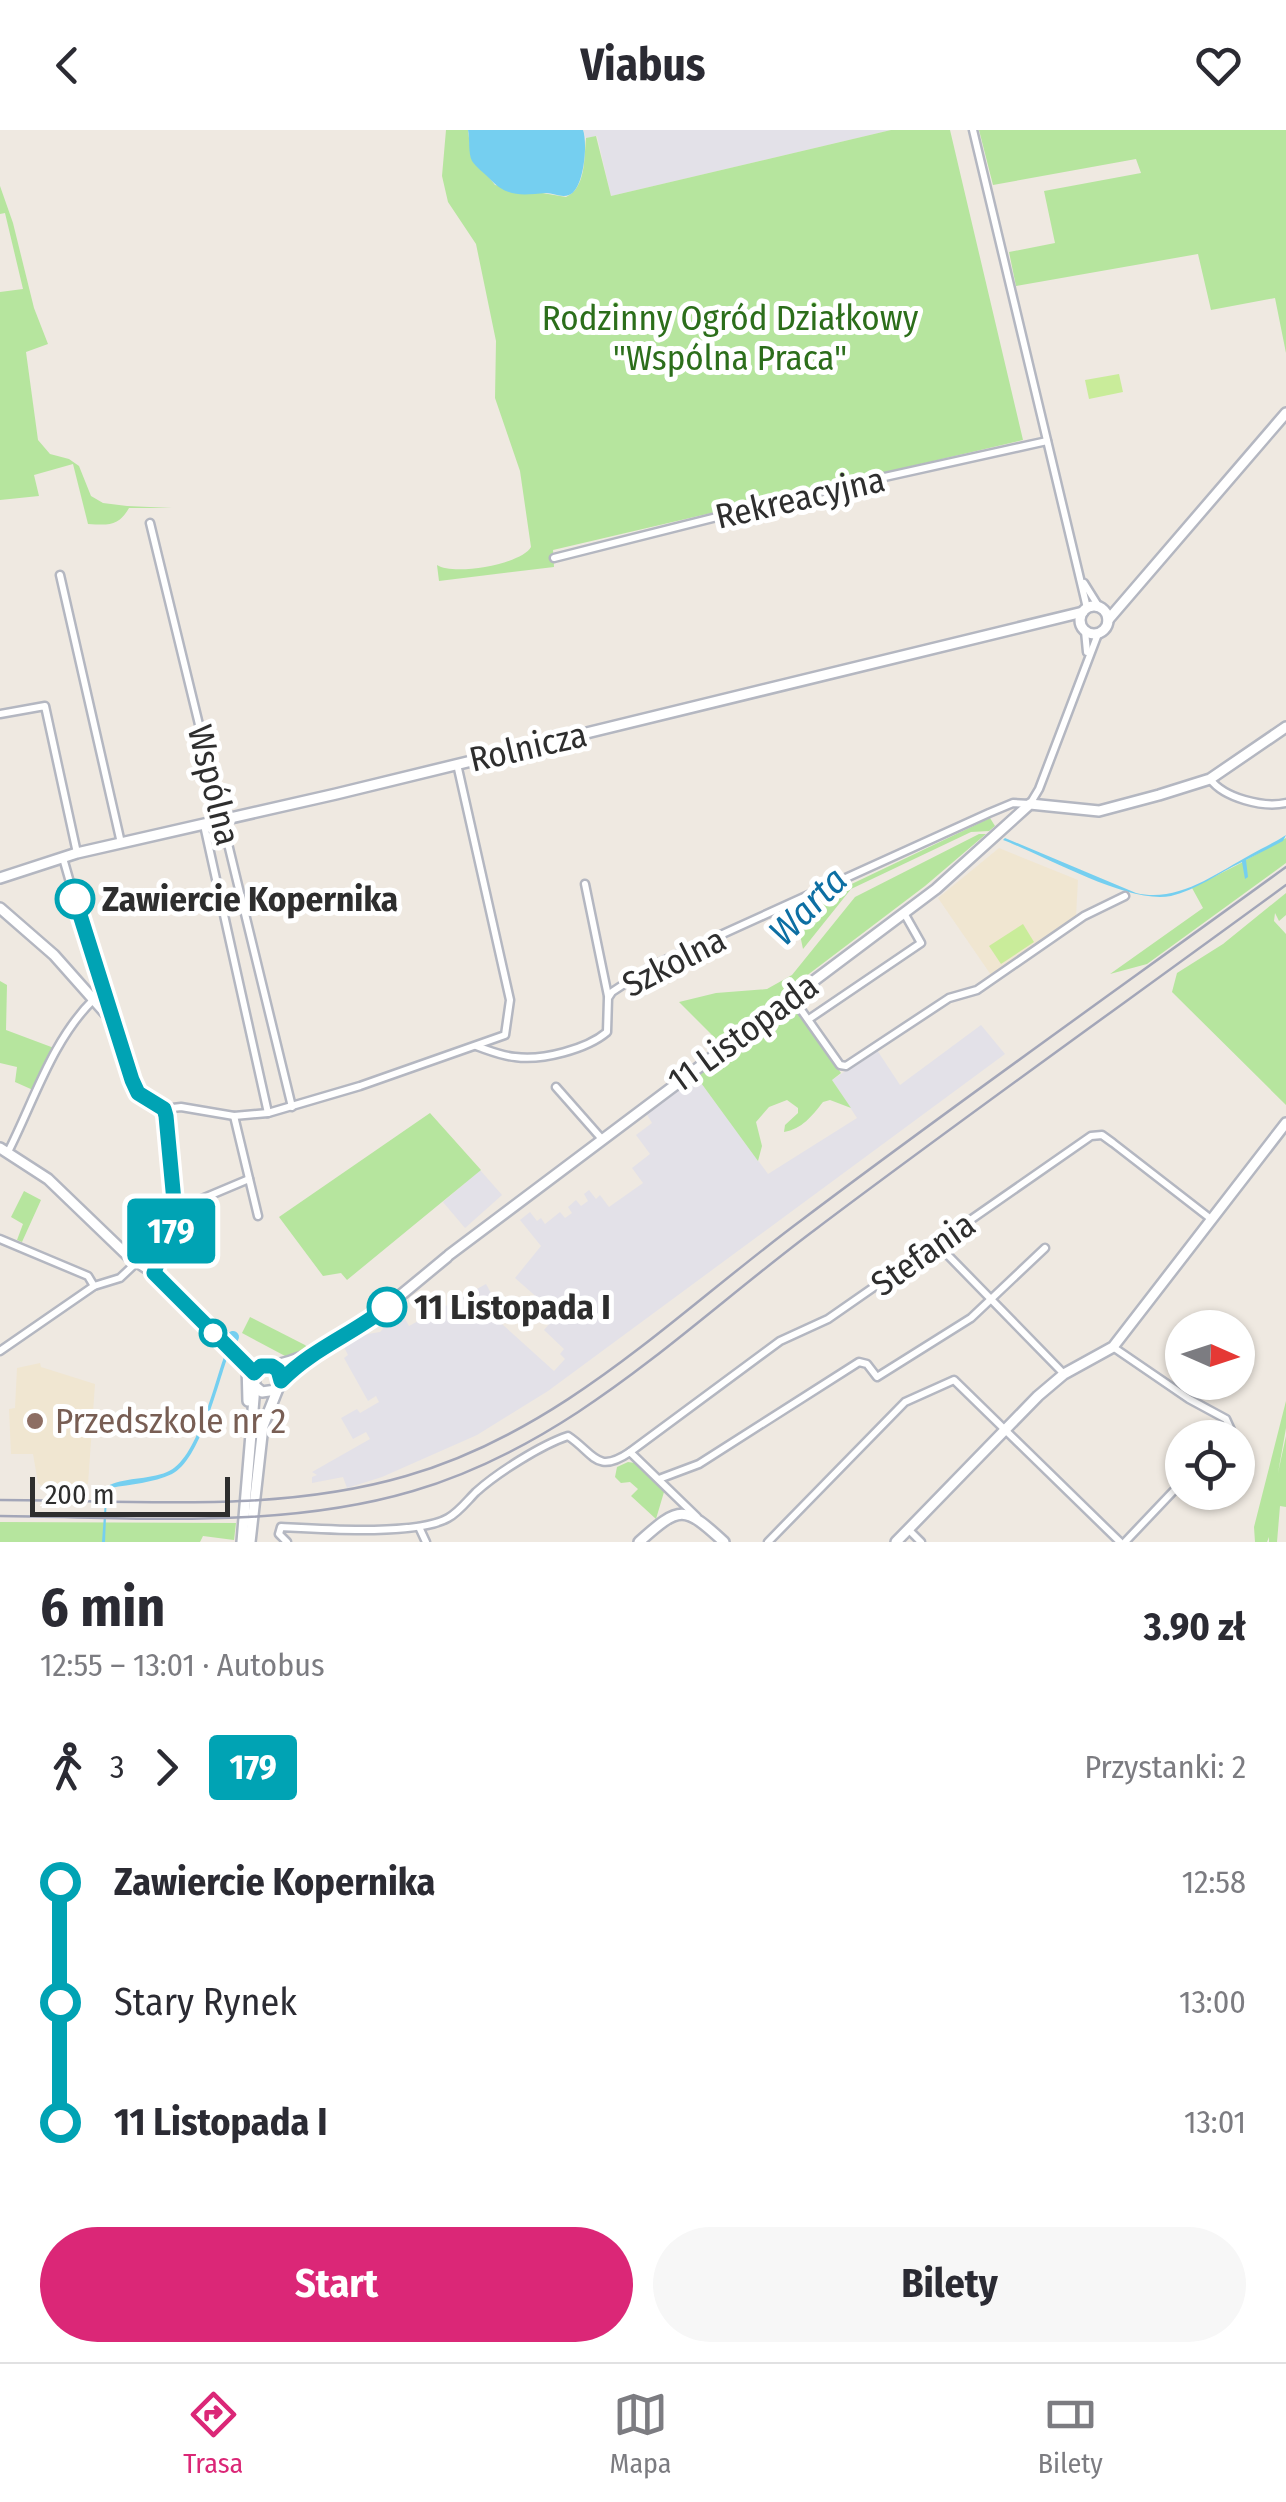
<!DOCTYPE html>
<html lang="pl">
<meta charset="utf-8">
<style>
:root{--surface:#fff;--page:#f7f7f7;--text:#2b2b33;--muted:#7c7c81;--line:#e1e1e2;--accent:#db2777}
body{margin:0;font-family:"Fira Sans Condensed",sans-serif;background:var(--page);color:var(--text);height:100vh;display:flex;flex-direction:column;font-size:38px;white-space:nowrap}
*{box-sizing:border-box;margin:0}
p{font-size:32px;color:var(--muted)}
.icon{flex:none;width:55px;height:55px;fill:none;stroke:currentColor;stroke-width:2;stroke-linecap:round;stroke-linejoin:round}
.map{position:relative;height:1412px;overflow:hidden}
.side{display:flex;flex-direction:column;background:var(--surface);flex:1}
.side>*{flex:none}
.badge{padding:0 20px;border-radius:8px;font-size:35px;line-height:65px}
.needle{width:65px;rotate:93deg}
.tools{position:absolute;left:1165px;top:1180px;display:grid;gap:20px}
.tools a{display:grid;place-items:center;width:90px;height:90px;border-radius:50%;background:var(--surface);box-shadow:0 2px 8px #0004;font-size:50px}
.scale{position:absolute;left:30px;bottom:25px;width:200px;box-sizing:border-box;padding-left:10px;border:5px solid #2e2e2e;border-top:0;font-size:28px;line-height:35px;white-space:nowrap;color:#2e2e2e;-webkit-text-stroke:8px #fff;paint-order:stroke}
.map>.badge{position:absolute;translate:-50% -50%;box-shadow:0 0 0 5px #fff}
.legs{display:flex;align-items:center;gap:15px;height:110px;padding:0 40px;font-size:32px}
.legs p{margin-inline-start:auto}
.overview{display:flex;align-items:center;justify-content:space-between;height:170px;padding:0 40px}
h1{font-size:55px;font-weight:700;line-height:75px}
.action{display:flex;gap:20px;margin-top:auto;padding:20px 40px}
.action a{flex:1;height:115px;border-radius:60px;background:var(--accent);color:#fff;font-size:40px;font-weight:700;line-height:115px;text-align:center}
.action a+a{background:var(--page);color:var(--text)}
ul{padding:0 40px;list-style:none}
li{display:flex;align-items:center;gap:35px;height:120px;font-size:38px}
li i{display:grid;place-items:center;width:15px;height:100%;margin:0 12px;background:currentColor}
li i::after{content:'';width:25px;height:25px;margin:-12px;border:8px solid;border-radius:50%;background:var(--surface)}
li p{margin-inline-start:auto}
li:first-child i{background:linear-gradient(#0000 50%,currentColor 0)}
li:last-child i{background:linear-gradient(currentColor 50%,#0000 0)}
header{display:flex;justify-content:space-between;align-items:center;height:130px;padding:0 40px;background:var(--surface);font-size:45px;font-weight:700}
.tab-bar{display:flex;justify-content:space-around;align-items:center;height:140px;border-top:2px solid var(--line);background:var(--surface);font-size:28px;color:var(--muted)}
.tab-bar a{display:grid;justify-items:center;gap:5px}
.tab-bar .active{color:var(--accent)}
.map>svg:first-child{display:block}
.industrial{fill:#e3e1e8}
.education{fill:#f0e6d1}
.green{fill:#b6e59e}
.pitch{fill:#c9ec9a}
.water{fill:#75cff0}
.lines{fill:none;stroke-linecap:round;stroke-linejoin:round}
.river{stroke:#75cff0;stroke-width:12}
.street-casing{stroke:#b4b7c1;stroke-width:11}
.secondary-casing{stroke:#b4b7c1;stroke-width:14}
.street{stroke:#fff;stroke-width:6}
.secondary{stroke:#fff;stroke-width:9}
.rail{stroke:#a3a6b8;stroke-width:2.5}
.line-1-casing{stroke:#fff;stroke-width:22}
.line-1{stroke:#00a3b4;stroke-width:15}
.stop-1-dot{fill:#fff;stroke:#00a3b4;stroke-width:5}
.education-dot{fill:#8d6e63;stroke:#fff;stroke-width:4}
.labels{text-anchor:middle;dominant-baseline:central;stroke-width:10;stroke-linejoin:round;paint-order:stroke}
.park-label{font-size:35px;fill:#2c6e1b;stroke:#fff}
.street-label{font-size:35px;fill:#2e2e2e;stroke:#fff}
.stop-label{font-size:35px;font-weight:bold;fill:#2e2e2e;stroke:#fff;text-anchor:start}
.education-label{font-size:35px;fill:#785e54;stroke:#fff;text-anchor:start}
.water-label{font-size:38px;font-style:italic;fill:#0d6fa3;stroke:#fff}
</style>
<header><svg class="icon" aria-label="back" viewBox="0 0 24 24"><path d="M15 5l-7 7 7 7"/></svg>Viabus<svg class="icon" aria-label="heart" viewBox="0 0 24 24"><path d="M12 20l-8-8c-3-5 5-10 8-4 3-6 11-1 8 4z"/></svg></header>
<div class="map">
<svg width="1286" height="1412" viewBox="0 0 1286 1412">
<rect width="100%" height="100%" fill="#efe9e1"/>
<g class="industrial">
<polygon points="583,0 891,0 611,66 597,6 586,8"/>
<polygon points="981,895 1005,924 548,1261 477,1305 382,1347 347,1358 343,1347 312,1353 312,1347 317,1345 312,1342 370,1309 366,1302 353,1309 341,1288 357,1279 360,1283 379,1272 376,1266 368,1271 344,1228 348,1225 343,1215 357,1206 380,1202 400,1180 409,1196 486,1154 491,1163 481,1175 554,1241 565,1229 560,1224 564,1219 544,1200 557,1185 515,1148 541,1116 520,1090 530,1082 537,1091 541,1088 545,1094 560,1082 565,1088 572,1083 568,1077 576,1070 581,1076 588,1071 584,1064 589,1060 596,1069 600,1065 609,1077 643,1053 632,1038 650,1024 636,1005 652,993 646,983 696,946 768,1044 857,988 832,950 877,920 900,955"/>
<polygon points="480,1040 502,1065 465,1098 443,1072"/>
</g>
<g class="education">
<polygon points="999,718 1078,750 1076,786 991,845 938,768"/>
<polygon points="40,1233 41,1237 95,1254 88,1354 42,1356 38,1353 33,1324 11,1324 9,1279 15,1278 17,1238"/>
</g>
<g class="green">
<path d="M446,0H468L471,24L495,55L566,67C586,58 584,28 586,8L596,6L611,66L891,0H950L1023,310L553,420L554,437L439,451L437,435C454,446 522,434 531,417L520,341L495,268L496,211L476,114L448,72L442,46Z"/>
<polygon points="979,0 1286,0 1286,223 1275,168 1211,180 1198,124 1016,156 1009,122 1055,113 1044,61 1141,43 1136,29 993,55"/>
<path d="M0,56L13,93L34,178L48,214L26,222L38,310L50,324L69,329L79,336L91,366L103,373L127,376L172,378H129C118,397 108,395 88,394L73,334L34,345L39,366L0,370V162L23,159L5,83L0,84Z"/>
<polygon points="990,688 995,696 989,701 971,702 851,759 803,819 795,781"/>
<polygon points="979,704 986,704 925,756 719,912 679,872 716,863 767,859 792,845 855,767"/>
<polygon points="1286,708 1286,733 1147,834 1110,844 1203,778 1192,758 1243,732 1246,748 1246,730"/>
<polygon points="1286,763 1286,785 1279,791 1275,783 1274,791 1286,804 1286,975 1172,862 1177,843 1223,814"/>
<polygon points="0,851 7,855 6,900 54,918 33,960 15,952 17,937 0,933"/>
<path d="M792,875L841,943L832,950L851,978L830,970L823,972C812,986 802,999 784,1002L785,995L798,983V978L787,970L769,977L756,992L762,1016L758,1031L696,946Z"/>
<polygon points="430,983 481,1040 347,1150 341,1143 323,1146 279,1087"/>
<polygon points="24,1061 41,1070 22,1112 17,1110 23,1094 11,1087"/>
<polygon points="250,1187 305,1215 307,1217 287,1227 242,1203"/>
<polygon points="1286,1271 1286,1298 1278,1343 1286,1306 1286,1377 1280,1376 1277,1412 1269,1412 1269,1407 1267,1412 1255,1412 1254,1397"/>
<polygon points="628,1332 635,1333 664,1362 656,1389 631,1366 638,1359 630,1352 621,1353 615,1347 617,1337"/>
<polygon points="0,1392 236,1393 234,1410 203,1406 200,1412 0,1412"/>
</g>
<g class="pitch">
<polygon points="1119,244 1123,262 1089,269 1085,250"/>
<polygon points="1023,794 1034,812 1001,834 989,816"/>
</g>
<g class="water">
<path d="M468,0H583C588,13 584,60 569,65C561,68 554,63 546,63C522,65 507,68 489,48C484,43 476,37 472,31C468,23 470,9 468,0Z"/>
<path d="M1286,705L1283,711L1246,730L1248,747L1245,749L1242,732C1219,743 1196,760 1171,766C1130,775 1045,726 1003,710L1005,708L1136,763C1178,773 1215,744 1250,725C1262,718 1274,713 1286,705Z"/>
<path d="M225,1224L228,1226C217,1256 200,1330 172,1344C153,1353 131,1354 111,1358L107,1363L105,1412H102L106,1357C123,1347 148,1350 167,1342C197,1331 214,1254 225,1224Z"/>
</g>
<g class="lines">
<polyline class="river" points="231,1210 233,1207"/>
<g class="street-casing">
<g id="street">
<polyline points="973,0 1087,478"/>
<polyline points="150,393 292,977"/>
<polyline points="554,428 808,364 1047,311"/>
<polyline points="60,445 121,713"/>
<polyline points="1084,453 1099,477"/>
<polyline points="1085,501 1087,522"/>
<polyline points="0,584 45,576 77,723"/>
<path d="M1210,649C1224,668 1263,678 1286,673"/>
<polyline points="204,695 268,983"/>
<polyline points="63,728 107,881"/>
<polyline points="585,754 608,866"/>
<polyline points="792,867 840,935 846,936 949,868 977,860 1084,786 1125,766"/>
<polyline points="809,889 921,813 904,783"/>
<path d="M476,916C488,920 502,926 515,927C542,931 587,919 607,902L608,868L612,862L650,837L989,683L1013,673L1030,674L1039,659L1098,504"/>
<polyline points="556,957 601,1008"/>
<polyline points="164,979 181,977 234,986 268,983 360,956 505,905 510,870 457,634"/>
<polyline points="234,986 258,1086"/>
<path d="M8,1022C34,971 52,910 94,869"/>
<polyline points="176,1074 192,1073 249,1049"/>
<polyline points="0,1109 88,1146 94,1156"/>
<polyline points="938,1115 1064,1244"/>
<polyline points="1113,1217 1189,1269 1226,1289 1231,1300 1225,1308"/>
<polyline points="0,1221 94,1156 120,1148 137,1132"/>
<polyline points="630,1322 780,1211 828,1189 1091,1006 1102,1005 1113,1013 1211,1089"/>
<polyline points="659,1349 699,1334 859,1232 867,1234 877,1247 971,1188 1045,1118"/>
<polyline points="419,1397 426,1412"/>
<polyline points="909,1400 921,1412"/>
<path d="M287,1412L279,1404L281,1397C319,1399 416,1406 448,1388C459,1382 467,1371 476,1362C497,1343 541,1315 568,1306C594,1323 596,1345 630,1322L697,1387"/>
<polyline points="768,1412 905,1272 954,1250 1120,1412"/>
<polyline points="1125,1412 1182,1352"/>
</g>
</g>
<g class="secondary-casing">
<g id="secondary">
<circle cx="1094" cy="490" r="14"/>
<polyline points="1108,490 1286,283"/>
<polyline points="0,748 77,723 336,664 1083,482"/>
<polyline points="0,778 54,825 109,887 135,958 164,979 175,1083 155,1143"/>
<polyline points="0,1018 48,1049 128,1126 163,1149 192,1182 254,1243"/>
<polyline points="449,1125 936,759 1030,674 1099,681 1159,665 1210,649 1286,597"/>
<polyline points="401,1165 447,1127"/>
<polyline points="247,1234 248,1271"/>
<path d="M273,1236C320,1225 362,1198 399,1167"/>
<polyline points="281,1251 304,1229"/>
<polyline points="242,1412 255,1256"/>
<polyline points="250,1412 263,1296 281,1251 276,1238 261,1236 254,1243 255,1256 262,1262 276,1260"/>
<path d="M639,1412C680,1375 684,1375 724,1412"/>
<polyline points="896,1412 1038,1266 1064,1244 1113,1217 1286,993"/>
</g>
</g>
<use href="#street" class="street"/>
<use href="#secondary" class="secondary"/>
<g class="rail">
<path d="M0,1370C134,1370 276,1384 406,1346C563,1301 675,1184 803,1089C962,969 1125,854 1286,737"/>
<path d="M0,1386C137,1387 281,1400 413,1361C573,1314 686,1196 816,1099C971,982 1129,870 1286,755"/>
</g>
</g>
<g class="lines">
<g class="line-1-casing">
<path id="line-1" d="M75,769L132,950L138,963L164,979L166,986L175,1082L154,1143L254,1243L261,1236H272L278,1240L281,1251C312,1219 353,1204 387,1177"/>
</g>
<use href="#line-1" class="line-1"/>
</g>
<g class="stop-1-dot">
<circle cx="75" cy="769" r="18"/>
<circle cx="387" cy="1177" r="18"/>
<circle cx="213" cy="1203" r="12"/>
</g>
<circle class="education-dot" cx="35" cy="1291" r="10"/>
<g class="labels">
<g class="park-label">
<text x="730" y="188">Rodzinny Ogród Działkowy<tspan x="730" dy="40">"Wspólna Praca"</tspan></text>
</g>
<g class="street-label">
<text transform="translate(800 368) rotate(-13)">Rekreacyjna</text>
<text transform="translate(528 617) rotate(-13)">Rolnicza</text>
<text transform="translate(214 655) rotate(76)">Wspólna</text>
<text transform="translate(674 832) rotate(-27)">Szkolna</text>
<text transform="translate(743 903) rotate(-36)">11 Listopada</text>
<text transform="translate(923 1124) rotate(-35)">Stefania</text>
</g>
<g class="stop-label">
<text x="102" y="769">Zawiercie Kopernika</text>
<text x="414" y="1177">11 Listopada I</text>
</g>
<g class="education-label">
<text x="55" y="1291">Przedszkole nr 2</text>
</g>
<g class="water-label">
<text transform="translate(808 776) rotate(-45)">Warta</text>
</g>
</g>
</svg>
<div class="tools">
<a><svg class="needle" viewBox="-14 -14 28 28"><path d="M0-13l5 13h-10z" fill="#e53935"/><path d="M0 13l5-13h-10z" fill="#7c7c81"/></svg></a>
<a><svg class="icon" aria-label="locate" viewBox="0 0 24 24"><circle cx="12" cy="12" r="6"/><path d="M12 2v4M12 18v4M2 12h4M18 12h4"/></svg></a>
</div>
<div class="scale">200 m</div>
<b class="badge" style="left:171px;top:1101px;background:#00a3b4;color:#fff">179</b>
</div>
<section class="side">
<div class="overview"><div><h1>6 min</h1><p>12:55 – 13:01 · Autobus</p></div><b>3.90 zł</b></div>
<div class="legs"><svg class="icon" aria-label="walk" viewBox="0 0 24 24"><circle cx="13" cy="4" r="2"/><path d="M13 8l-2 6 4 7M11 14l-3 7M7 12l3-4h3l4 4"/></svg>3<svg class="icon" aria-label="forward" viewBox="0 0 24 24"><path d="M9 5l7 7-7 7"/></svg><b class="badge" style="background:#00a3b4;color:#fff">179</b><p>Przystanki: 2</p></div>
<ul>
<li><i style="color:#00a3b4"></i><b>Zawiercie Kopernika</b><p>12:58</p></li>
<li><i style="color:#00a3b4"></i><span>Stary Rynek</span><p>13:00</p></li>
<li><i style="color:#00a3b4"></i><b>11 Listopada I</b><p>13:01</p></li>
</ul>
<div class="action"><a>Start</a><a>Bilety</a></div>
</section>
<nav class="tab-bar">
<a class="active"><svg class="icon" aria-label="directions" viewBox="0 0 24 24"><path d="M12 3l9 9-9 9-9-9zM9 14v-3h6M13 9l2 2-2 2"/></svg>Trasa</a>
<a><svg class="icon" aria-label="map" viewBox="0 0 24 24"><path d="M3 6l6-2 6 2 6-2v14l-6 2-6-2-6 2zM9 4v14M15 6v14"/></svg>Mapa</a>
<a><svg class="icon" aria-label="tickets" viewBox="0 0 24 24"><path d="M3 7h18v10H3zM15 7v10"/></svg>Bilety</a>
</nav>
